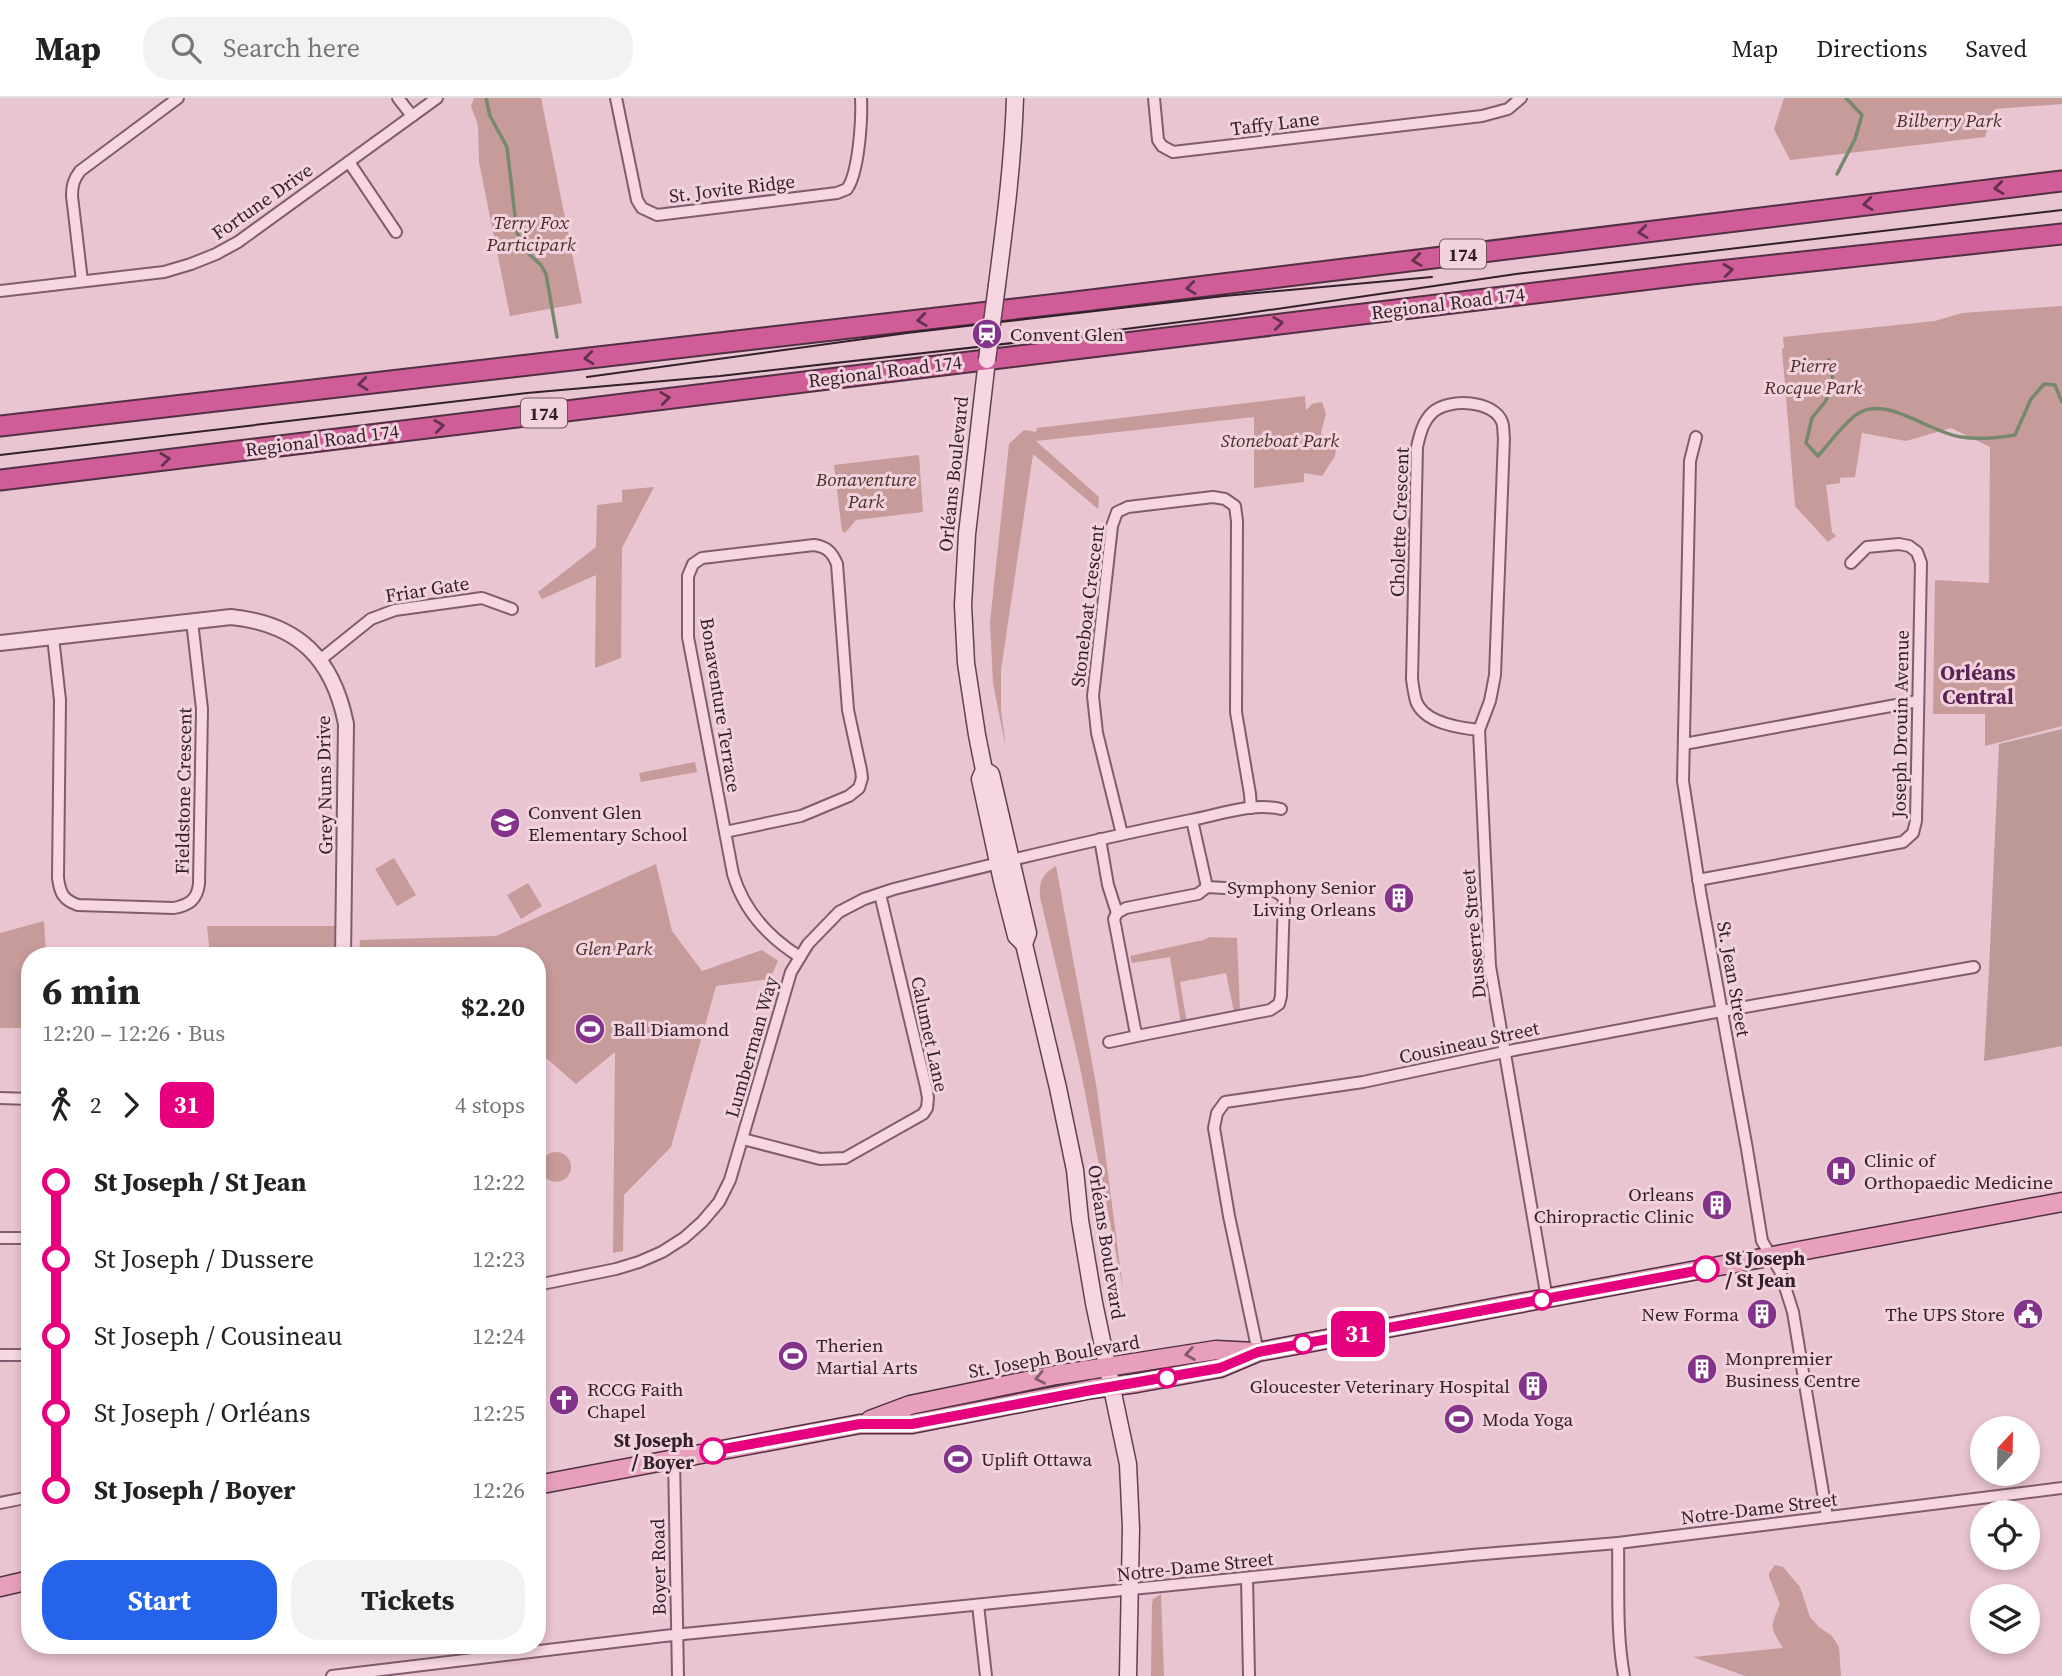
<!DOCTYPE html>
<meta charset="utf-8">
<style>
:root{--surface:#fff;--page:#f2f2f2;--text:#222;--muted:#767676;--line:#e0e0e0;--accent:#2563eb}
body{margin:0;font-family:"Source Serif 4",serif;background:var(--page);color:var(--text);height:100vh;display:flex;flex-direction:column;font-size:26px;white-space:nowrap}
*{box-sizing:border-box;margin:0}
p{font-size:23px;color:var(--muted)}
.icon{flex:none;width:38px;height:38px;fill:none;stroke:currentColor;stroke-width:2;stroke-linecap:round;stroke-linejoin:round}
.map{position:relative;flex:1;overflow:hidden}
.sheet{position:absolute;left:21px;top:849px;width:525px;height:707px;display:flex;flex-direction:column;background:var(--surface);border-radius:28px;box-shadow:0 4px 10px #0003}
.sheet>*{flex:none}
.badge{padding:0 14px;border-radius:10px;font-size:24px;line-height:46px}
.needle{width:46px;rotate:22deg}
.tools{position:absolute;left:1970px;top:1318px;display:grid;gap:14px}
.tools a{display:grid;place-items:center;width:70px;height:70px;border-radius:50%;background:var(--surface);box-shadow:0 4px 10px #0003;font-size:35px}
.map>.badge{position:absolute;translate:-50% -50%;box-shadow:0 0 0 4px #fff}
.legs{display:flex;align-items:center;gap:10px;height:77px;padding:0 21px;font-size:23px}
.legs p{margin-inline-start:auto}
.head{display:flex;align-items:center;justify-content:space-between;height:119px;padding:0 21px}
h1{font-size:38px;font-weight:700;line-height:52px}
.button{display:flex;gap:14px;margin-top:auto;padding:14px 21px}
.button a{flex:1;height:80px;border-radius:28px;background:var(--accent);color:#fff;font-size:28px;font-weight:700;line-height:80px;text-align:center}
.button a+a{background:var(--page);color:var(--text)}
ul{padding:0 21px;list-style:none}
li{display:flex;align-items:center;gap:24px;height:77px;font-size:26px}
li i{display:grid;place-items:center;width:10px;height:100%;margin:0 9px;background:currentColor}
li i::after{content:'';width:18px;height:18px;margin:-9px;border:5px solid;border-radius:50%;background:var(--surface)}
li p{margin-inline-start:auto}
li:first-child i{background:linear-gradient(#0000 50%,currentColor 0)}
li:last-child i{background:linear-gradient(currentColor 50%,#0000 0)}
header{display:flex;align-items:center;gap:42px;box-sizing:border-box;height:98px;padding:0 35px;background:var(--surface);border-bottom:2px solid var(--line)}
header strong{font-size:33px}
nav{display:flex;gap:38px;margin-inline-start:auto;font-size:24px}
.search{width:490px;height:63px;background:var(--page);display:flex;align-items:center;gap:18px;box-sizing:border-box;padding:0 24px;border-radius:28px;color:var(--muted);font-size:26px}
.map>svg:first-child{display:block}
.green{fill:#c69b99}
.cemetery{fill:#bb9997}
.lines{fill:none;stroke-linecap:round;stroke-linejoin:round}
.stream{stroke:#76896d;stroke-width:3.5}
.minor-casing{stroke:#815c70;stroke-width:14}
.tertiary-casing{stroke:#815c70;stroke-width:18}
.secondary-casing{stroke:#633f54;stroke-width:19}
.primary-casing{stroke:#503043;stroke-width:21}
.motorway-casing{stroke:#503043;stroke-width:23}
.minor{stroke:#f5d6e1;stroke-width:10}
.tertiary{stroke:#f5d6e1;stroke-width:14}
.secondary{stroke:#f5d6e1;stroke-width:16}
.primary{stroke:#e89fbb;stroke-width:18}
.motorway{stroke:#d05d97;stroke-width:19}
.tram{stroke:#331f2b;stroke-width:2}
.secondary-bridge-casing{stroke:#633f54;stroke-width:19;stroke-linecap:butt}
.secondary-bridge{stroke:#f5d6e1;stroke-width:16}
.oneway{stroke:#62324b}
.oneway2{stroke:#84596c}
.line-1-casing{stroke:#fff;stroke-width:16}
.line-1{stroke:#e6007e;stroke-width:10}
.stop-1-dot{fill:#fff;stroke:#e6007e;stroke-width:3.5}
.labels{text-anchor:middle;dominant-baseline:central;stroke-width:6;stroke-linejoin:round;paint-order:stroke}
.shield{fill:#f1d2dd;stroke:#6c5560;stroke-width:2}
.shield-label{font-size:18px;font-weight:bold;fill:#331f2b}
.park-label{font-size:19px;font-style:italic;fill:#4d2e27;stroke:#f1d2dd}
.street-label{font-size:19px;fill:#331f2b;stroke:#f1d2dd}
.poi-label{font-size:19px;fill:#331f2b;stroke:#f1d2dd;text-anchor:start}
.stop-label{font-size:19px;font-weight:bold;fill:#331f2b;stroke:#f1d2dd;text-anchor:start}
.neighbourhood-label{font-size:21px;font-weight:bold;fill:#5b2353;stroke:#f1d2dd}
</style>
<header>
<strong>Map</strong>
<div class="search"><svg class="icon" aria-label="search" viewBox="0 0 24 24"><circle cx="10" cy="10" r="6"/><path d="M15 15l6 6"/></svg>Search here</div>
<nav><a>Map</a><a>Directions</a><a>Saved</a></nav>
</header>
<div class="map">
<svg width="2062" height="1578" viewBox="0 0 2062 1578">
<rect width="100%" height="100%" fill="#e9c4d1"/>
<g class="green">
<polygon points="474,0 541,0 582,205 510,218 479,64 478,27 471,8"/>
<polygon points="1784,0 2062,0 2062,6 1995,11 1985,39 1790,62 1774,31"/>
<polygon points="2062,208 2062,628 1985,648 1985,616 1933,616 1935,482 1989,485 1990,349 1951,330 1906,343 1862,335 1855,379 1840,380 1840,385 1826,387 1832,434 1836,438 1828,444 1795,408 1782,251 1784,250 1783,239 1935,223 1962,215"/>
<polygon points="1305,298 1306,312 1312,306 1322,304 1326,316 1321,335 1336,351 1335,358 1322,378 1304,375 1304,384 1254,390 1254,319 1036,343 1099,399 1098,411 1033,356 1001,572 1001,612 1006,651 993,585 990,524 1009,346 1024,332 1036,334 1037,330"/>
<polygon points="919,357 923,414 856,422 845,435 842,433 834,367"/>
<polygon points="654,389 622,450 621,560 595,570 596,477 542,501 538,494 596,449 597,407 622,404 622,392"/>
<polygon points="695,664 697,674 641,684 639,675"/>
<polygon points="394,760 416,797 397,808 375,771"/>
<polygon points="656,766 672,833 702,873 762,852 778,863 770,881 716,888 671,1049 624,1097 623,1153 613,1155 615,954 576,986 537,952 537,858 359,857 360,842 496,838"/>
<path d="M1056,768L1097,992L1123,1191L1080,969L1040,799C1039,784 1042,776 1056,768Z"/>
<polygon points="528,785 542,808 521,821 507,797"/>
<polygon points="44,823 46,857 30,858 30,930 0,930 0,835"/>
<polygon points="207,828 335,828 334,857 210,857"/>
<polygon points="1210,839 1237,840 1240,913 1234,914 1226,875 1180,884 1187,925 1181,926 1170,859 1132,865 1130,858 1203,842"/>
<circle cx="556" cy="1069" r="15"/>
<path d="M1775,1467L1783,1469L1800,1489L1810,1519L1819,1529L1832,1538L1839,1549L1841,1578H1745L1693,1559L1783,1550C1769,1527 1770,1531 1780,1506L1769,1479V1475Z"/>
<polygon points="1161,1496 1164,1578 1151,1578 1152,1507 1153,1501"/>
</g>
<polygon class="cemetery" points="2062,631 2062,948 1984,963 1989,872 1999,646"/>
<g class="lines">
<g class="stream">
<polyline points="486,0 490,18 507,49 517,135 530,157 541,167 546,176 557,239"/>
<polyline points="1837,76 1855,41 1862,17 1846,0"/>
<path d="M1829,262L1834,286L1825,304L1812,320L1806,345L1818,358C1828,347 1847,321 1859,315C1888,298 1930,335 1961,339C1979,342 1997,340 2015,337L2031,301L2044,286L2055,287L2062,304"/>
</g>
<g class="minor-casing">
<g id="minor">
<polyline points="398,0 412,18"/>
<path d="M616,0L637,102L642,110L657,117L837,95L847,91C859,74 862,21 861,0"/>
<polyline points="1154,0 1158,42 1162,48 1173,54 1482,18 1508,11 1521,0"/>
<polyline points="349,64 396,134"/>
<path d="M82,183L72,98C72,87 74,81 80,73L178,0"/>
<polyline points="0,193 164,174 191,166 216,156 238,144 437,0"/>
<polyline points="1696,339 1690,363 1683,683 1701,799 1747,1051 1762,1143 1780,1173 1793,1214 1827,1419"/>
<path d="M53,539L60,602L58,780C60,795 63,802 78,807L174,810C189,807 197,802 199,786L202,611L192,523"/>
<polyline points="320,562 371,521 395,512 482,500 512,511"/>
<path d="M1479,632C1459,630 1424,625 1416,603C1414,596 1413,588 1412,581L1417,349C1420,336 1423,323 1433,314C1449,300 1494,302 1502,324C1504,328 1503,335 1504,340L1495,577L1490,603L1479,632L1490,868L1547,1201"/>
<polyline points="1684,646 1918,603"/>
<polyline points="1192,722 1207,789"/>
<path d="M725,734L801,718L849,698L859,690L862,680L861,672L848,612L837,466C832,454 827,449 814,447L702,460L693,466L688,478V539L733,776C744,813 768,839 800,859"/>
<polyline points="1122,736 1097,635 1093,598 1112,428 1117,414 1128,409 1213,399 1225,401 1235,408 1237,423 1236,614 1250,696 1251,710"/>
<polyline points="1100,741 1108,787 1117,815"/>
<polyline points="1698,782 1903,744 1913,735 1916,723 1921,465 1917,454 1909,448 1899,446 1867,449 1851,465"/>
<polygon points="1207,789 1275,793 1284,799 1281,898 1279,906 1270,912 1142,937 1137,936 1135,931 1114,821 1117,815 1126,810 1198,796"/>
<polyline points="1109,944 1142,937"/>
<polyline points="0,1000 30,1001"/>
<polyline points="743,1041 820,1061 845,1060 923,1016 927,1010 928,1000 926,989 880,796"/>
<polyline points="0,1140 30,1140"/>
<path d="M537,1187L616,1171L639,1164L662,1154L684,1140L702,1124L719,1104L730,1082L791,874L808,846L839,814L864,801L894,791C993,766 1091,742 1191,722C1219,717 1252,704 1281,711"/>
<polyline points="1258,1254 1229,1118 1214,1030 1217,1015 1225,1004 1363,984 1514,952 1705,916 1974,869"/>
<polyline points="0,1257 30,1257"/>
<polyline points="674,1360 678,1578"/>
<polyline points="0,1405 30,1399"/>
<path d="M1618,1445C1619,1490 1616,1534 1624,1578"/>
<polyline points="1247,1480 1249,1578"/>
<polyline points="978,1507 986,1578"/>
<polyline points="332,1578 664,1538 1472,1457 1618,1445 2062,1390"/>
</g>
</g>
<g class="tertiary-casing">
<path id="tertiary" d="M0,545L231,519C299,526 333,561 346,626L343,858"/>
</g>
<g class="secondary-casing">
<g id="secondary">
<path d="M997,187C1005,125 1013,63 1015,0"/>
<polyline points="987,262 967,436 963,507 966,565 977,637 984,672 980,681 1002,783 1016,838 1024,846"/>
<polyline points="984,672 991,676 1028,835 1024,846 1058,990 1075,1072 1080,1122 1094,1205 1128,1366 1131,1430 1128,1578"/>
</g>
</g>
<g class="primary-casing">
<g id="primary">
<polyline points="870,1322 910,1307 1056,1277 1216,1252 1254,1254"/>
<polyline points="537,1387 860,1326 912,1326 1092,1291 1137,1285 1220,1270 1258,1254 2062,1104"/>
<polyline points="0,1489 30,1482"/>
</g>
</g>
<g class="motorway-casing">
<g id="motorway">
<polyline points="0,328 1075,204 2062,83"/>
<polyline points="0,382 1691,176 2062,136"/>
</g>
</g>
<use href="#minor" class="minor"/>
<use href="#tertiary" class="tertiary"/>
<use href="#secondary" class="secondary"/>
<use href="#primary" class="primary"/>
<use href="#motorway" class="motorway"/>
<g class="tram">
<polyline points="587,279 907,235 1224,198 1432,179"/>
<polyline points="0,357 527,295 720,278 1039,242 1235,217 1516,176 2062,112"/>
</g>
<g class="secondary-bridge-casing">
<polyline id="secondary-bridge" points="987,262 997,187"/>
</g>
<use href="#secondary-bridge" class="secondary-bridge"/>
</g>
<defs><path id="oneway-chevron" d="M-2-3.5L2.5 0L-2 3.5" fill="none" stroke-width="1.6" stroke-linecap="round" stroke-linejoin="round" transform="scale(1.75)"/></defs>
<g class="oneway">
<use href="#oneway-chevron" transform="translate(1999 90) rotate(173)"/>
<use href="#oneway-chevron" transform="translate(1868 106) rotate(173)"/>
<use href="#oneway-chevron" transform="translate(1643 134) rotate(173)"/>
<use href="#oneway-chevron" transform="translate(1417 162) rotate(173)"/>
<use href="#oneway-chevron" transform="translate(1728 172) rotate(-6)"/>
<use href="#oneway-chevron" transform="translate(1191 190) rotate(173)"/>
<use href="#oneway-chevron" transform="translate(922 222) rotate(173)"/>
<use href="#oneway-chevron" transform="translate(1278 225) rotate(-7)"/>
<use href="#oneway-chevron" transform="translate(589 260) rotate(174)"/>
<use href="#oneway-chevron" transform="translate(363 286) rotate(173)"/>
<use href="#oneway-chevron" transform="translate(665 300) rotate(-7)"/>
<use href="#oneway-chevron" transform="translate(439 328) rotate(-7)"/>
<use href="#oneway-chevron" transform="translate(165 361) rotate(-7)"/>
</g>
<g class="oneway2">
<use href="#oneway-chevron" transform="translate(1190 1256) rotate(170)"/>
<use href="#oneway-chevron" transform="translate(1040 1280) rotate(169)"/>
</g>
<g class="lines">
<g class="line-1-casing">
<polyline id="line-1" points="713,1353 860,1326 912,1326 1092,1292 1220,1270 1258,1254 1706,1171"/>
</g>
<use href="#line-1" class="line-1"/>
</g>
<defs>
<g id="station-disc" transform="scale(1.575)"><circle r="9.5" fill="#83338a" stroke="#f1d2dd"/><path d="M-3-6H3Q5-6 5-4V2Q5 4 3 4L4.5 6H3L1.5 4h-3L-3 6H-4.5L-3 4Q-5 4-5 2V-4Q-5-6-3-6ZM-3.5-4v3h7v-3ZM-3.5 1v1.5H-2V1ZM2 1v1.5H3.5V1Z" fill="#fff"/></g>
<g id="school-disc" transform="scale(1.575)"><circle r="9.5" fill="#83338a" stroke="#f1d2dd"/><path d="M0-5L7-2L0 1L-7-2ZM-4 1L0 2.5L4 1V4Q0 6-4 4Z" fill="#fff"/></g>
<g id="building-disc" transform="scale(1.575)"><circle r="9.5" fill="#83338a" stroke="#f1d2dd"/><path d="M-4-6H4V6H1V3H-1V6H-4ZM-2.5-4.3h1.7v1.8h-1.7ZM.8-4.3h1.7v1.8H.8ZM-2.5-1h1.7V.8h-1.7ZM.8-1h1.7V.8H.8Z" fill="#fff"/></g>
<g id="stadium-disc" transform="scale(1.575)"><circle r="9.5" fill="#83338a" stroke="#f1d2dd"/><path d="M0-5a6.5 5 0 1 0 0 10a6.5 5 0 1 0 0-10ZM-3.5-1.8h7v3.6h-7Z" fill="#fff"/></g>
<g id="hospital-disc" transform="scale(1.575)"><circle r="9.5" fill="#83338a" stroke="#f1d2dd"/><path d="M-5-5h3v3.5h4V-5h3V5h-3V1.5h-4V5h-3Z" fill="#fff"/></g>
<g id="civic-disc" transform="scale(1.575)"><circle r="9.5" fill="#83338a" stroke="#f1d2dd"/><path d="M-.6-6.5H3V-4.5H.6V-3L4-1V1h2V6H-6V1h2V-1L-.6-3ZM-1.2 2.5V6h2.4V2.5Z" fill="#fff"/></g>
<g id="church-disc" transform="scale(1.575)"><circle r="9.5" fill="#83338a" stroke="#f1d2dd"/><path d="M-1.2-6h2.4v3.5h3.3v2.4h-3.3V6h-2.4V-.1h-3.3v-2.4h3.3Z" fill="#fff"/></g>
</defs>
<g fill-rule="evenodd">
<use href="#station-disc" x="987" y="236"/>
<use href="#school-disc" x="505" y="725"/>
<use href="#building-disc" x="1399" y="800"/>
<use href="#stadium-disc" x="590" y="931"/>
<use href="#hospital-disc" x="1841" y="1073"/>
<use href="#building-disc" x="1717" y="1107"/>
<use href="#building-disc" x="1762" y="1216"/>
<use href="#civic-disc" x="2028" y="1216"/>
<use href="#stadium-disc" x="793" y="1258"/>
<use href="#building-disc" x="1702" y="1271"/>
<use href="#building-disc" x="1533" y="1288"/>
<use href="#church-disc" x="564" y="1302"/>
<use href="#stadium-disc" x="1459" y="1321"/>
<use href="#stadium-disc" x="958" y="1361"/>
</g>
<g class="stop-1-dot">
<circle cx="1706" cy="1171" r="12"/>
<circle cx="1542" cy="1202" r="9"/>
<circle cx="1303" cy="1246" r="9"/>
<circle cx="1167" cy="1280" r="9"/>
<circle cx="713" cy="1353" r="12"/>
</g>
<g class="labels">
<g class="shield">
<rect x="1440" y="141.5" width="46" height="29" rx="5"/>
<rect x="521" y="300.5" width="46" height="29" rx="5"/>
</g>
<g class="shield-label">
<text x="1463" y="156">174</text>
<text x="544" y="315">174</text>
</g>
<g class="park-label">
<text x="1949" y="22">Bilberry Park</text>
<text x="531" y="124">Terry Fox<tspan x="531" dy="22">Participark</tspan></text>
<text x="1813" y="267">Pierre<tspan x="1813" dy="22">Rocque Park</tspan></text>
<text x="1280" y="342">Stoneboat Park</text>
<text x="866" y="381">Bonaventure<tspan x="866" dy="22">Park</tspan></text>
<text x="614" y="850">Glen Park</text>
</g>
<g class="street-label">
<text transform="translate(1275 25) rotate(-7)">Taffy Lane</text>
<text transform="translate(732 90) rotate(-7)">St. Jovite Ridge</text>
<text transform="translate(262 103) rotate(-35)">Fortune Drive</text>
<text transform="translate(1448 205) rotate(-7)">Regional Road 174</text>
<text transform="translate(885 273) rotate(-7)">Regional Road 174</text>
<text transform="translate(322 342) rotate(-7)">Regional Road 174</text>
<text transform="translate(953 376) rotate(-84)">Orléans Boulevard</text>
<text transform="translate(1399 424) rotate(-88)">Cholette Crescent</text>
<text transform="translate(427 491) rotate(-9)">Friar Gate</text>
<text transform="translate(1087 508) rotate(-83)">Stoneboat Crescent</text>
<text transform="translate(721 607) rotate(81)">Bonaventure Terrace</text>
<text transform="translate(1900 626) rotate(-89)">Joseph Drouin Avenue</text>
<text transform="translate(324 687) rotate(-91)">Grey Nuns Drive</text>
<text transform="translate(183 693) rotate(-89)">Fieldstone Crescent</text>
<text transform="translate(1473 836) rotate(-95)">Dusserre Street</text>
<text transform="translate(1734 881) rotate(80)">St. Jean Street</text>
<text transform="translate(930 936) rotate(78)">Calumet Lane</text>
<text transform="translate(1469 944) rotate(-12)">Cousineau Street</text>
<text transform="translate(751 949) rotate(-74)">Lumberman Way</text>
<text transform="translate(1107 1144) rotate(81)">Orléans Boulevard</text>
<text transform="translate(1054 1258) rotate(-10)">St. Joseph Boulevard</text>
<text transform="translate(1759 1410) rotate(-7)">Notre-Dame Street</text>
<text transform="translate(1195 1468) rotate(-6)">Notre-Dame Street</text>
<text transform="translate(658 1469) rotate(-91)">Boyer Road</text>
</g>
<g class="poi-label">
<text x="1010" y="236">Convent Glen</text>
<text x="528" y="714">Convent Glen<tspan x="528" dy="22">Elementary School</tspan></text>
<text x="1376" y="789" text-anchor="end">Symphony Senior<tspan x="1376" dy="22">Living Orleans</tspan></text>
<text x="613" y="931">Ball Diamond</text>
<text x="1864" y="1062">Clinic of<tspan x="1864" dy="22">Orthopaedic Medicine</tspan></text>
<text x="1694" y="1096" text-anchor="end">Orleans<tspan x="1694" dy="22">Chiropractic Clinic</tspan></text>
<text x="1739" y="1216" text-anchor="end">New Forma</text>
<text x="2005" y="1216" text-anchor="end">The UPS Store</text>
<text x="816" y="1247">Therien<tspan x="816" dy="22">Martial Arts</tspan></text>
<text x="1725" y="1260">Monpremier<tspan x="1725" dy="22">Business Centre</tspan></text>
<text x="1510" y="1288" text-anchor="end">Gloucester Veterinary Hospital</text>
<text x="587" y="1291">RCCG Faith<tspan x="587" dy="22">Chapel</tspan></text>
<text x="1482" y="1321">Moda Yoga</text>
<text x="981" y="1361">Uplift Ottawa</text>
</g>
<g class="stop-label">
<text x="1725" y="1160">St Joseph<tspan x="1725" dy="22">/ St Jean</tspan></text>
<text x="694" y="1342" text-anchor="end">St Joseph<tspan x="694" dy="22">/ Boyer</tspan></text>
</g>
<g class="neighbourhood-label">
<text x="1978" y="574">Orléans<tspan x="1978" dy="24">Central</tspan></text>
</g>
</g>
</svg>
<div class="tools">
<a><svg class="needle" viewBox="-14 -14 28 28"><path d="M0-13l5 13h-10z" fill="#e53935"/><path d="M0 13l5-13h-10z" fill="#767676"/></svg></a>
<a><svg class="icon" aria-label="locate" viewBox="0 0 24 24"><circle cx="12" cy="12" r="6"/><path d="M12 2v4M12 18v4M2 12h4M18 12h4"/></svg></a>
<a><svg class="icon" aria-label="layers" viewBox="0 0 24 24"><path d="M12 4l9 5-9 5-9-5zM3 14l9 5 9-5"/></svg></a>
</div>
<b class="badge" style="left:1358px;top:1236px;background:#e6007e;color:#fff">31</b>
<section class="sheet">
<div class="head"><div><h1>6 min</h1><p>12:20 – 12:26 · Bus</p></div><b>$2.20</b></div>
<div class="legs"><svg class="icon" aria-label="walk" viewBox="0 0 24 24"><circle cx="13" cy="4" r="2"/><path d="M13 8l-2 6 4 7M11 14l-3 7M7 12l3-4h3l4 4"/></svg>2<svg class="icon" aria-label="forward" viewBox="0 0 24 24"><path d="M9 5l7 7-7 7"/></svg><b class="badge" style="background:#e6007e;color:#fff">31</b><p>4 stops</p></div>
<ul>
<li><i style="color:#e6007e"></i><b>St Joseph / St Jean</b><p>12:22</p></li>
<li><i style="color:#e6007e"></i><span>St Joseph / Dussere</span><p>12:23</p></li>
<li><i style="color:#e6007e"></i><span>St Joseph / Cousineau</span><p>12:24</p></li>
<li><i style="color:#e6007e"></i><span>St Joseph / Orléans</span><p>12:25</p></li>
<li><i style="color:#e6007e"></i><b>St Joseph / Boyer</b><p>12:26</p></li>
</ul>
<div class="button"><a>Start</a><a>Tickets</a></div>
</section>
</div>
